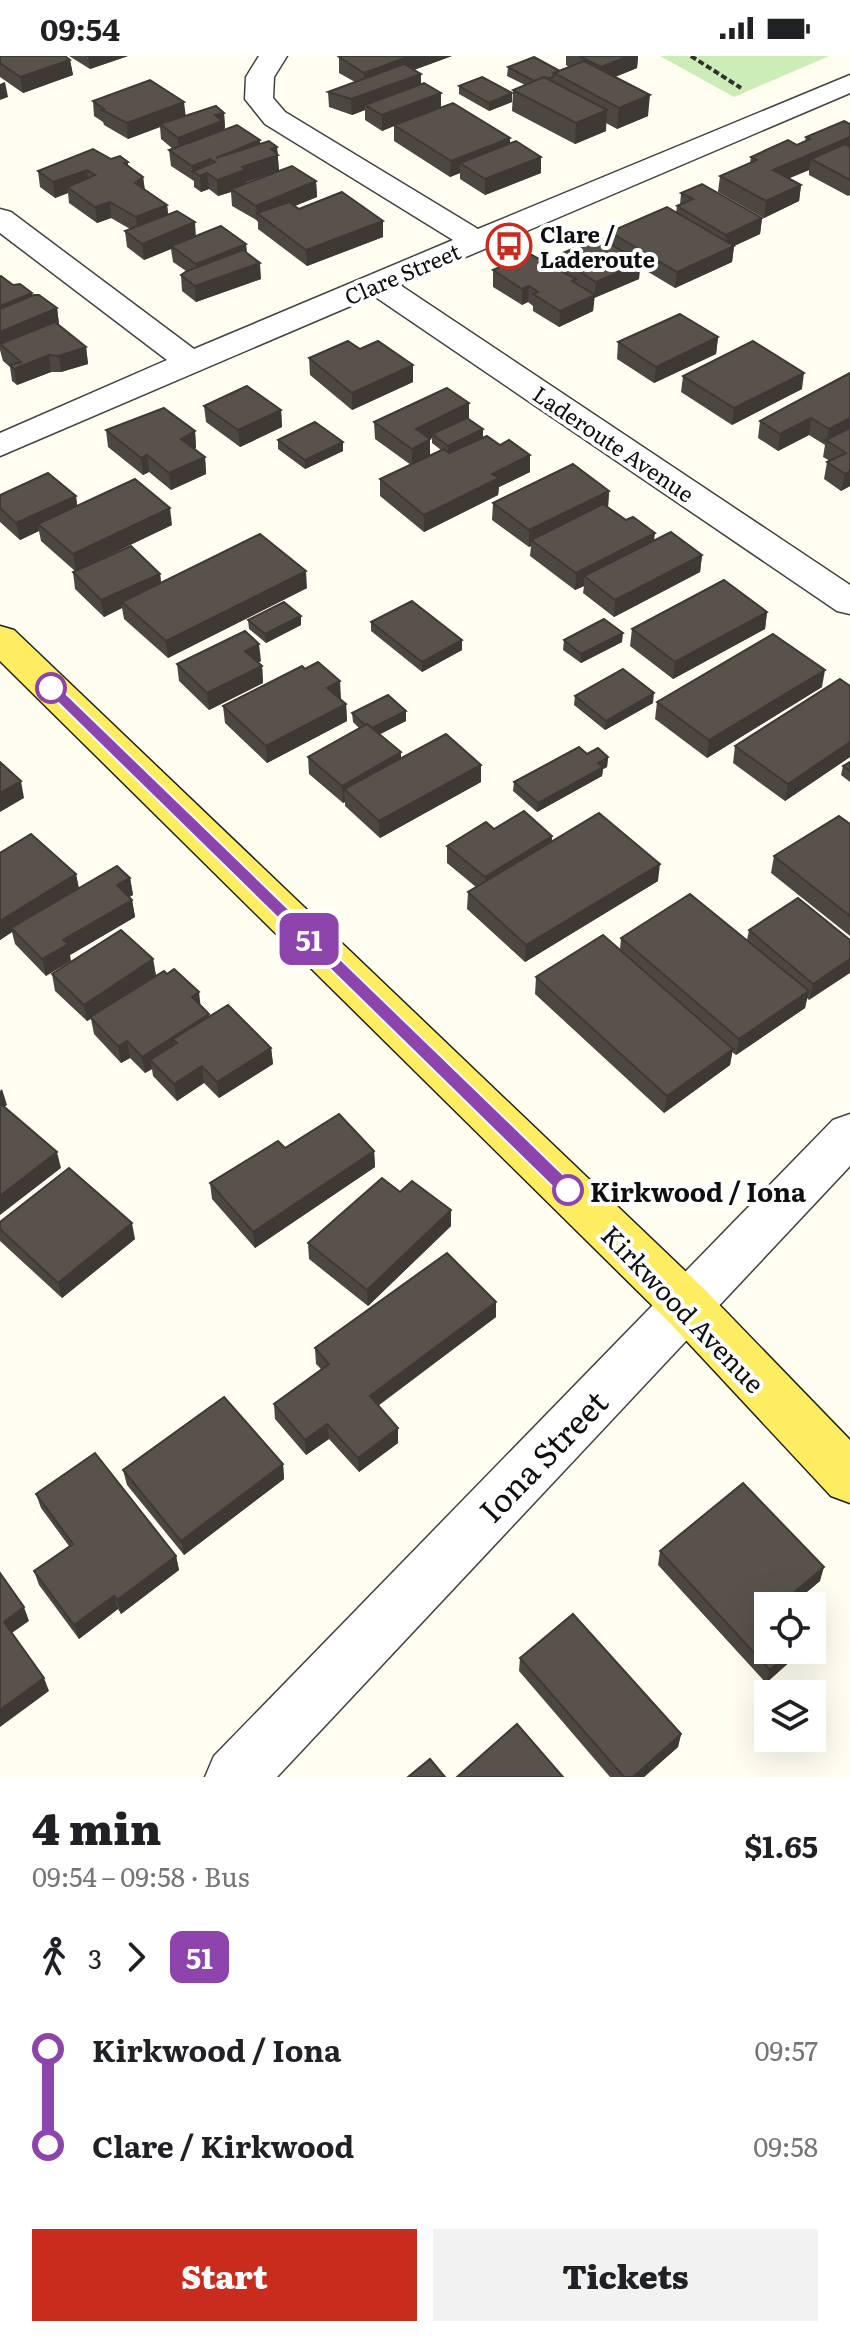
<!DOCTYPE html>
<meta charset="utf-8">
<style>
:root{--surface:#fff;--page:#f2f2f2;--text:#202124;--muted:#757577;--accent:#c92b1c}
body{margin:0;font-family:Literata,serif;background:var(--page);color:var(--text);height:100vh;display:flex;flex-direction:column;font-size:30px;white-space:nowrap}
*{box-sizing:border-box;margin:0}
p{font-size:26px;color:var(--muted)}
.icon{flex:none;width:44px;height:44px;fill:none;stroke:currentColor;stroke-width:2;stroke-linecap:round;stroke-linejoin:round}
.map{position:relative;height:1721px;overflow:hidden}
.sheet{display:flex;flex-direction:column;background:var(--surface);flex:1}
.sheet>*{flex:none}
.badge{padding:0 16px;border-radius:12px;font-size:28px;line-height:52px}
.tools{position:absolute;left:754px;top:1536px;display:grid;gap:16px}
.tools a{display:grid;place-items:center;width:72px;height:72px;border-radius:0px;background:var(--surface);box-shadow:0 8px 32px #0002;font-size:40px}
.map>.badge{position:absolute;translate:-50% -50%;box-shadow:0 0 0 4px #fff}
.legs{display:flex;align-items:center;gap:12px;height:88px;padding:0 32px;font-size:26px}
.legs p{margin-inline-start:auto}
.summary{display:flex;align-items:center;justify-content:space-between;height:136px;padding:0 32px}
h1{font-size:44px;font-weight:800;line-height:60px}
.button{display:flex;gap:16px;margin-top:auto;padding:16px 32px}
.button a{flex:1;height:92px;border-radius:0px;background:var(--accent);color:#fff;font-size:32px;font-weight:800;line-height:92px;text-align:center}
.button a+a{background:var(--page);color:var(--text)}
ul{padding:0 32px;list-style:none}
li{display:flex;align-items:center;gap:28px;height:96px;font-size:30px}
li i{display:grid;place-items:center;width:12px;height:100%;margin:0 10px;background:currentColor}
li i::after{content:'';width:20px;height:20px;margin:-10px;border:6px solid;border-radius:50%;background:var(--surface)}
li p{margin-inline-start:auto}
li:first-child i{background:linear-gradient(#0000 50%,currentColor 0)}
li:last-child i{background:linear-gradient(currentColor 50%,#0000 0)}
.status{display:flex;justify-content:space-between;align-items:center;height:56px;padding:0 40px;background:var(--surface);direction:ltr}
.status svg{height:22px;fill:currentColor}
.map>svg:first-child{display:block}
.green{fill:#ccedb7}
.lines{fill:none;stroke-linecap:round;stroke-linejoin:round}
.minor-casing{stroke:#424242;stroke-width:3}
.major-casing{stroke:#202020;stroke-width:3}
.path{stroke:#313131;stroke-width:4;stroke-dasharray:6 3;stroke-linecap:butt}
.minor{fill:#fff;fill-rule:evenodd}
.major{fill:#ffed61;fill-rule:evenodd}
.wall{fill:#4c4740;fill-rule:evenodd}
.shaded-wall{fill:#3e3934}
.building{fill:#58524a;stroke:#3e3934;stroke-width:2}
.line-1{fill:#8e44ad;stroke:#fff;stroke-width:2}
.stop-1-dot{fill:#fff;stroke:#8e44ad;stroke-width:4}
.labels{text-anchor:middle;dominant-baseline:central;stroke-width:8;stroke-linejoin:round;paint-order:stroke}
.far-poi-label{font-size:22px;font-weight:bold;fill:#0f0f0f;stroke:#fff;text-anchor:start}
.far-street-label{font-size:22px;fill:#0f0f0f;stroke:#fff}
.stop-label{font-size:26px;font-weight:bold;fill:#0f0f0f;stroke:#fff;text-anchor:start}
.street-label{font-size:26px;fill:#0f0f0f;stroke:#fff}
.near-street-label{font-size:32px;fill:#0f0f0f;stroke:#fff}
</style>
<div class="status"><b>09:54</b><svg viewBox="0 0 49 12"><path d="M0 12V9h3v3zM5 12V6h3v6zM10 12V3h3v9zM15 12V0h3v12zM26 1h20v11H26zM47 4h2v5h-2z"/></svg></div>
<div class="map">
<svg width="850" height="1721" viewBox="0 0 850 1721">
<rect width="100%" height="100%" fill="#fffef1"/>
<polygon class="green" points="660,0 829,0 734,41"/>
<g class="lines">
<g class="minor-casing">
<g id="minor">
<polygon points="259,0 287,0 274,21 273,42 285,56 478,173 850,19 850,37 400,229 850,529 850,558 837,555 374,240 0,400 0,377 167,304 0,177 0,153 11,156 194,293 453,184 265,68 245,43 246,21"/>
<polygon points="850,1058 850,1110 277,1721 205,1721 214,1700 833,1064"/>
</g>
</g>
<g class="major-casing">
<polygon id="major" points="0,570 14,574 704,1233 850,1384 850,1447 831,1440 668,1265 0,605"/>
</g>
<polyline class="path" points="691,0 741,32"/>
<use href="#minor" class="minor"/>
<use href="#major" class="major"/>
</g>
<g class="wall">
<polygon points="0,0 70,4 73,19 23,37 0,21"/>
<polygon points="69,0 128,0 90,13"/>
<polygon points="343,0 452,0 414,14 421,18 421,28 441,52 510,88 541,101 541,117 485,139 460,123 460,117 450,121 394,85 394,70 382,75 365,64 365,54 352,59 329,51 328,36 355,26 339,17 339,1"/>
<polygon points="566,0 638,0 637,12 615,21 648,60 617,73 606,67 606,75 575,88 512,55 513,34 525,29 507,20 508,11 560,15 569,11 566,9"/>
<polygon points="459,30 512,37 512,46 489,55 459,38"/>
<path d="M93,45L185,60L224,57L225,72L223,74L260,84V88L277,91L279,115L316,125L317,141L295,150L299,153L383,165V181L307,210L258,173V165L232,150L231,136L218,140L209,133L201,136L194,131V125L171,110L169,94L173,93L161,83L160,71L128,83L104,69L103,66L94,60ZM278,115L246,128V126Z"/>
<polygon points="850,68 850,139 848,140 809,119 809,114 789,122 801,129 799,145 764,162 718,136 720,120 750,107 751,101 797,89 805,85 806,81"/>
<polygon points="111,103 128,106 128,111 143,121 145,134 167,149 168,158 196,180 246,188 247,197 261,223 196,246 182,235 181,219 186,215 173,206 171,193 144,204 127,191 125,175 130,173 111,162 97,167 69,147 68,137 55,142 40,131 38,115"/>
<polygon points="681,137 762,162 760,178 734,190 732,206 675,232 640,211 639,223 594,242 593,255 559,271 533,255 533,250 528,246 522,249 493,231 493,214 555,212 556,200 609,187 610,176 676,157 677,150 680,149"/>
<polygon points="0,221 13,229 57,252 59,268 58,269 86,291 88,308 61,316 51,316 17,329 12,325 10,311 3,305 0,294"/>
<polygon points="718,281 716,298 654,327 617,303 618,286"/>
<polygon points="360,293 413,326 352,354 310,319 309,302"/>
<polygon points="850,317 850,430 841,435 824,423 827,406 830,405 823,401 825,389 809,379 778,395 758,382 760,365"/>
<polygon points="683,320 802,333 732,369 681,336"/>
<path d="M469,347V363L483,373V382L530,399V416L499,431L498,439L424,476L380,440V423L411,409L375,383L374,366ZM432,382V387L441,394L430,399V383Z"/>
<polygon points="204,350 281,354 282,371 240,391 206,366"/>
<polygon points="106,374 195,375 196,392 194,393 205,401 206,418 171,434 149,416 143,419 108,391"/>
<polygon points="278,384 343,395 305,413 278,393"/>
<polygon points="609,435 608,451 654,485 702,499 700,516 614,561 583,537 584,530 575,534 530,500 531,490 529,491 492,464 493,447"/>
<polygon points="0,439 76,440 77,450 172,469 79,513 160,518 161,527 307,532 168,602 124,563 122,552 104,561 75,533 73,516 75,515 41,485 39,475 20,484 0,466"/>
<polygon points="767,556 765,573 673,623 630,590 632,573"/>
<polygon points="301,560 301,569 266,587 249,573 248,564"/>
<polygon points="371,566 462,594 422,616 371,575"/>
<polygon points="564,584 622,586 581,607 563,594"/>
<polygon points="261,605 258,607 262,610 263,627 209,654 179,625 177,608"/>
<polygon points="850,630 850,701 785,745 733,707 735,690"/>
<polygon points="822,631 707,702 655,663 657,646"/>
<polygon points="575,640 653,647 605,674 574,649"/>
<polygon points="341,642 340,643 346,648 347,665 267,707 225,667 223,650"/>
<polygon points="406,655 406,665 379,678 401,702 481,726 380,782 345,750 345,746 343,747 309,718 308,701 359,672 353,666 352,657"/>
<polygon points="587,698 608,701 607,711 603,713 602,720 537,756 513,735 514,726"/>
<polygon points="850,706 850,726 841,719 843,710"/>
<polygon points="850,768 850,880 771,817 774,800"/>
<polygon points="494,773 552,780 552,786 658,825 525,906 467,853 468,836 476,831 447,807 447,790"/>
<polygon points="0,797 76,818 79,832 130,822 133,839 129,841 132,844 135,861 70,899 46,920 15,888 12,876 0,884"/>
<polygon points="749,874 850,884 809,944 807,942 805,952 736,999 732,996 730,1009 664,1057 535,938 536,921 620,894 621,882 747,884"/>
<polygon points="153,903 156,920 201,949 209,958 209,960 271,992 273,1008 219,1042 204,1027 177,1045 153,1020 152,1013 145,1017 130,1002 121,1007 94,978 91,963 87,965 55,935 52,918"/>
<polygon points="285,1092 374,1095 375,1111 255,1192 212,1143 210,1127"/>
<polygon points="400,1136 451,1154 451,1170 368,1250 309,1203 308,1187"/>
<polygon points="0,1166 135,1183 62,1242 0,1185"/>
<polygon points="496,1246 496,1261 378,1350 398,1387 359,1416 329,1383 306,1399 275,1363 274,1348 321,1313 316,1308 315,1292"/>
<polygon points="283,1408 284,1423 184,1499 127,1429 123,1414"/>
<polygon points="36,1438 176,1500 179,1514 121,1558 118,1553 79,1583 39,1529 34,1515 69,1490 41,1452"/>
<polygon points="660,1495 820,1525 796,1545 803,1594 766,1627 658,1509"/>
<polygon points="520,1602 681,1678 678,1691 644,1721 610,1721 519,1615"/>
</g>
<g class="shaded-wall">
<polygon points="88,0 128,0 90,13"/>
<polygon points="410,0 452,0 364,32 364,17"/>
<polygon points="629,0 638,0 637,12 600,27 601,11"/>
<polygon points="70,4 73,19 23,37 20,21"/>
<polygon points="421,18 421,33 365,49 365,54 352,59 351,43"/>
<polygon points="5,26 8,41 0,44 0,28"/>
<polygon points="441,37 441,53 394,69 394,70 382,75 382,59"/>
<polygon points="512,37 512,46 489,55 489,47"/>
<polygon points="650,39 648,60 617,73 619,52"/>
<polygon points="184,46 186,62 160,68 160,71 128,83 127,67"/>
<polygon points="607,54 606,75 575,88 576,67"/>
<polygon points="224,57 225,72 223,73 223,81 179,98 178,82 215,59"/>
<polygon points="850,81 850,96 811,103 809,114 771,130 773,114"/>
<polygon points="510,82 510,98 460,107 460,117 450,121 451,105"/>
<polygon points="260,84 261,100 216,102"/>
<polygon points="277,91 279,115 246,126 246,130 231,133 231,136 218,140 217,124"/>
<polygon points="541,101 541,117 485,139 485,123"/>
<polygon points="210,103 212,118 207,117 209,133 201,136 200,120 193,115 193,126 192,110"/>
<polygon points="87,114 89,130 67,131 68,137 55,142 53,126"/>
<polygon points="143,121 145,137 135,127"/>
<polygon points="316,125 317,141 264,162 257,157 258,165 257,166 256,150"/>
<polygon points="801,129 799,145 764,162 766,145"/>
<polygon points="110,146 111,162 97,167 95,151"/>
<polygon points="167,149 169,166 138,178 136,161"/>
<polygon points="762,162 760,178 734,190 732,206 675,232 677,216 724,195 726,179"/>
<polygon points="383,165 383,181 307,210 306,194"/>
<polygon points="195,166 196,182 171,190 171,193 144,204 142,188"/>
<polygon points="246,188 247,204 198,224 196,208"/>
<polygon points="260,207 261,223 196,246 195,230"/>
<polygon points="640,207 639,223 594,242 596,226"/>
<polygon points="529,230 528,246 522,249 522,233"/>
<polygon points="32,237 35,254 0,268 0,250"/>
<polygon points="595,239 593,255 559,271 560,255"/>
<polygon points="57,252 59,268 4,292 0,288 0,276"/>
<polygon points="718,281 716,298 654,327 656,311"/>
<polygon points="86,291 88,308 61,316 59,300"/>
<polygon points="49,299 51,316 17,329 14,313"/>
<polygon points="413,309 413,326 352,354 352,337"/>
<polygon points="804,317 802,333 732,369 734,352"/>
<polygon points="469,347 469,364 432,378 432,382 416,390 416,373"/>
<polygon points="281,354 282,371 240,391 238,374"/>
<polygon points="811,362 809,379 778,395 780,378"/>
<polygon points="850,362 850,377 827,384 829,373"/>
<polygon points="483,373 483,382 448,399 448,390"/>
<polygon points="195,375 196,392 183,400 181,383"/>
<polygon points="430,383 430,400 412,410 412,393"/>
<polygon points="343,386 343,395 305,413 305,404"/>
<polygon points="147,399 149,416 143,419 141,402"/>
<polygon points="530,399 530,416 499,431 498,439 424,476 424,459 492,418"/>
<polygon points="205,401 206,418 171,434 169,417"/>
<polygon points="850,415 850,430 841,435 845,418"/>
<polygon points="609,435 608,452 531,484 531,490 529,491 529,474"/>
<polygon points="76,440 78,457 38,468 39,475 20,484 16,467"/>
<polygon points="170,452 172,469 76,515 73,498"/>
<polygon points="655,477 653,494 584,520 584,530 575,534 576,517"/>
<polygon points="702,499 700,516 614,561 615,544"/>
<polygon points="306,515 307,532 168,602 166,585"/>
<polygon points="160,518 162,535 122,546 122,552 104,561 101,544"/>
<polygon points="767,556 765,573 673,623 675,606"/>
<polygon points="301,560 301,569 266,587 265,578"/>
<polygon points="623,577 622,586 581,607 581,598"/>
<polygon points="462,584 462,594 422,616 422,606"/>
<polygon points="259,588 261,605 247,612 245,595"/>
<polygon points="262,610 263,627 209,654 207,637"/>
<polygon points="825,614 822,631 707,702 709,684"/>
<polygon points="340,625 341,642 328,649 327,632"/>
<polygon points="654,637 653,647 605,674 606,665"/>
<polygon points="346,648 347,665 267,707 266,690"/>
<polygon points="406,655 406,665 371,683 370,673"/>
<polygon points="850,686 850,701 785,745 788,728"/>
<polygon points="401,696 401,713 344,733 345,746 343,747 342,730"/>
<polygon points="608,701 607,711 603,713 602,720 537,756 538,747"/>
<polygon points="481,709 481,726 380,782 379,765"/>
<polygon points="21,725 24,742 0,756 0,737"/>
<polygon points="552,780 551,797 484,838 485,821"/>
<polygon points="660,808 658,825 525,906 526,889"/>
<polygon points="76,818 79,835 11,872 12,876 0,884 0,865"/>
<polygon points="130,822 133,839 120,846 117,829"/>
<polygon points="132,844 135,861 70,899 71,905 46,920 42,903 63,884"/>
<polygon points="153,903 156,920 87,965 84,949"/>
<polygon points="850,903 850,917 809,944 813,928"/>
<polygon points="809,935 805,952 736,999 739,983"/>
<polygon points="199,936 201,953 192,941"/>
<polygon points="209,958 211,974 177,987 173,983 176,997 150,1004 152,1013 145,1017 142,1001"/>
<polygon points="127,985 130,1002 121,1007 118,990"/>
<polygon points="271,992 273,1008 219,1042 217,1026"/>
<polygon points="733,993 730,1009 664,1057 667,1040"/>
<polygon points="202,1010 204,1027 177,1045 174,1028"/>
<polygon points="2,1033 7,1049 0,1054 0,1035"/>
<polygon points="374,1095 375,1111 255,1192 253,1176"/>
<polygon points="57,1096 61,1112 0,1159 0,1140"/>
<polygon points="451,1154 451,1170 368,1250 367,1234"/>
<polygon points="132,1167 135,1183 62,1242 58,1227"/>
<polygon points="496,1246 496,1261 370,1355 370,1340"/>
<polygon points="327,1368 329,1383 306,1399 305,1384"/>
<polygon points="398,1372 398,1387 359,1416 358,1402"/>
<polygon points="283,1408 284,1423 184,1499 181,1485"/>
<polygon points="176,1500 179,1514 121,1558 117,1544"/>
<polygon points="824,1511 820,1525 790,1550 791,1539"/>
<polygon points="114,1540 118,1553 79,1583 74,1569"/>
<polygon points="24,1551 29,1565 9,1579 4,1566"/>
<polygon points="821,1569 816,1583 812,1586 812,1577"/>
<polygon points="793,1594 803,1594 766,1627 770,1614"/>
<polygon points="44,1622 49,1635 0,1671 0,1654"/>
<polygon points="681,1678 678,1691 644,1721 633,1721"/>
</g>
<g class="building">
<polygon points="0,0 65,0 70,4 20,21 0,7"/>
<polygon points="343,0 410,0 364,17 339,1"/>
<polygon points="579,0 629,0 601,11"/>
<polygon points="534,1 560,15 554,17 553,21 548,23 544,21 534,25 508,11"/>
<polygon points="584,5 650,39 619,52 554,17"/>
<polygon points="404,8 421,18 351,43 328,36"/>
<polygon points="482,21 512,37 489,47 459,30"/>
<polygon points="544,21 607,54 576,67 513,34"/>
<polygon points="150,24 184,46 127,67 102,54 104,53 93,45"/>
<polygon points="424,27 441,37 382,59 365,49"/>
<polygon points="453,47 510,82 451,105 394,69"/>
<polygon points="216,50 224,57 215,59 222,65 178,82 160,68"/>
<polygon points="844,65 850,68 850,81 773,114 801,129 766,145 720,120 757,104 751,101 788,84 797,89 810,83 806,81"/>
<polygon points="237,69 260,84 216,102 269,85 277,91 271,93 278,99 242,111 245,114 217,124 207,117 200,120 193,115 215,106 210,103 192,110 169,94"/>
<polygon points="516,85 541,101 485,123 460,107"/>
<polygon points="845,88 850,91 850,124 811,103"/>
<polygon points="93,93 111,103 120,100 128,106 124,107 143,121 135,127 167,149 136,161 110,146 95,151 67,131 95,119 87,114 53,126 38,115"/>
<polygon points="292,110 316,125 256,150 231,133"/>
<polygon points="702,128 762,162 726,179 677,150 693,143 681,137"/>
<polygon points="342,136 383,165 306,194 257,157 289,146 299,153"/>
<polygon points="667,151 734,190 677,216 610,176"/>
<polygon points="177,155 195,166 142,188 125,175"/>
<polygon points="221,170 246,188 196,208 171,190"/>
<polygon points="600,181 640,207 596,226 556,200"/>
<polygon points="243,194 260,207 195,230 181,219 187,215"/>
<polygon points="530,198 576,223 572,225 595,239 560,255 533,238 538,236 529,230 522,233 493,214"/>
<polygon points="1,220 13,229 20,228 32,237 0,250 0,221"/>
<polygon points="34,239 39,239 57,252 0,276 0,253"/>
<polygon points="680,258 718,281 656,311 618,286"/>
<polygon points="55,266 86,291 59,300 49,299 14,313 10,309 21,306 0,288"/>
<polygon points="348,285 360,293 378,285 413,309 352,337 309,302"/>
<polygon points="753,285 804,317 734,352 683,320"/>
<polygon points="850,317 850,362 829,373 811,362 780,378 760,365"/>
<polygon points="247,330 281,354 238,374 204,350"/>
<polygon points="447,332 469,347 416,373 430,383 412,393 374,366"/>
<polygon points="164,352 195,375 181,383 205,401 169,417 147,399 141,402 106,374"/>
<polygon points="467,362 483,373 448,390 432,378"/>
<polygon points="315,366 343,386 305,404 278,384"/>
<polygon points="850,372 850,415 845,418 827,406 846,397 826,384"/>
<polygon points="487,380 500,389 509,384 530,399 492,418 499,422 424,459 380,423 444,393 449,397"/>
<polygon points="573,408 609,435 529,474 493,447"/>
<polygon points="48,417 76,440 16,467 0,452 0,439"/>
<polygon points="135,423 170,452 73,498 38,468"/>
<polygon points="603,448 626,464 633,461 655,477 576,517 531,484"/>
<polygon points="671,476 702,499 615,544 584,520"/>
<polygon points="260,478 306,515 166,585 122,546"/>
<polygon points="131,490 160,518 101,544 73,516"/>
<polygon points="724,524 767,556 675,606 632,573"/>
<polygon points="412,545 462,584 422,606 371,566"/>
<polygon points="284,546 301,560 265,578 248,564"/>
<polygon points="604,563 623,577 581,598 564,584"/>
<polygon points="245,575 259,588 245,595 262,610 207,637 177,608"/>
<polygon points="773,578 825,614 709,684 657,646"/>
<polygon points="318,606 340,625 327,632 346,648 266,690 223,650 302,610 305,613"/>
<polygon points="623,613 654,637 606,665 575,640"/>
<polygon points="840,623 850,630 850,686 788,728 735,690"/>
<polygon points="388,639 406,655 372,672 367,668 365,669 352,657"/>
<polygon points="367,668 401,696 342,730 308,701"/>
<polygon points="446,678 481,709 379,765 344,733"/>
<polygon points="579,691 587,698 598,692 608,701 598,707 603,711 538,747 514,726"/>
<polygon points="0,706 21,725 0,737"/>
<polygon points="850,706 850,715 843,710"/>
<polygon points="524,755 552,780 485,821 447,790 486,766 494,773"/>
<polygon points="599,757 660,808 526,889 468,836"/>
<polygon points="839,760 850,768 850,860 774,800"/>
<polygon points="31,778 76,818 0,865 0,797"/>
<polygon points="117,810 130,822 117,829 132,844 63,884 68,888 42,903 11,872"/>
<polygon points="690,838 809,935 739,983 621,882"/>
<polygon points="798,842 850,884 850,903 813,928 749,874"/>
<polygon points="121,874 153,903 84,949 52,918"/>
<polygon points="603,879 733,993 667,1040 536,921"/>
<polygon points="174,913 199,936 192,941 209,958 142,1001 127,985 118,990 90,961 164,915 167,918"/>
<polygon points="228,949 271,992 217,1026 202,1010 174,1028 150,1004 177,987 173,983"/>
<polygon points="1,1048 57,1096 0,1140 0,1049"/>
<polygon points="339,1058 374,1095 253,1176 210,1127 278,1085 285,1092"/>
<polygon points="69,1112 132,1167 58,1227 0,1173 0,1166"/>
<polygon points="382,1122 400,1136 412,1125 451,1154 367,1234 308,1187"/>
<polygon points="447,1197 496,1246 370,1340 398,1372 358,1402 327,1368 305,1384 274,1348 329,1308 315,1292"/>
<polygon points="224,1341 283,1408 181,1485 123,1414"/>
<polygon points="95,1397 176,1500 117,1544 114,1540 74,1569 34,1515 73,1488 36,1438"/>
<polygon points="743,1427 824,1511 791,1539 802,1550 768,1550 768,1594 793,1594 770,1614 660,1495"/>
<polygon points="0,1517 24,1551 4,1566 44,1622 0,1654"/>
<polygon points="573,1558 681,1678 633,1721 624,1721 520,1602"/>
<polygon points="812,1561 821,1569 812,1577"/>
<polygon points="517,1668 563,1721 457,1721"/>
<polygon points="430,1703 445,1721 408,1721"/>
</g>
<polygon class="line-1" points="51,627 56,628 574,1129 576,1134 574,1139 561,1139 46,635 44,632"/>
<defs>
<g id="bus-ring" transform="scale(2.3)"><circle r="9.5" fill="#fff" stroke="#c92b1c" stroke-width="1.5"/><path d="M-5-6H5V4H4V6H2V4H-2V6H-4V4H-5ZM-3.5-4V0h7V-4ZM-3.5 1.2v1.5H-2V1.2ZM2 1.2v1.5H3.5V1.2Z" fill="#c92b1c"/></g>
</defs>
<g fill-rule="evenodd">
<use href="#bus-ring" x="509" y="190"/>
</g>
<g class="stop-1-dot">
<circle cx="51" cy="632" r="14"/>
<circle cx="568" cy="1134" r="14"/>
</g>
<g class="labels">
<g class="far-poi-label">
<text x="540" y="177">Clare /<tspan x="540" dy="25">Laderoute</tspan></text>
</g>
<g class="far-street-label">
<text transform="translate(402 217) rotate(-23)">Clare Street</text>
<text transform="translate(614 387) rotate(34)">Laderoute Avenue</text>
</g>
<g class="stop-label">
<text x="590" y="1134">Kirkwood / Iona</text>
</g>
<g class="street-label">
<text transform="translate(684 1252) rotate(46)">Kirkwood Avenue</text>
</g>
<g class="near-street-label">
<text transform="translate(542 1399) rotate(-46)">Iona Street</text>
</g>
</g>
</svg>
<div class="tools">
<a><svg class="icon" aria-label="locate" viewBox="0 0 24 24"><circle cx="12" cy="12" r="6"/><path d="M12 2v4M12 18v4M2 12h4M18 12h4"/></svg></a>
<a><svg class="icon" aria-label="layers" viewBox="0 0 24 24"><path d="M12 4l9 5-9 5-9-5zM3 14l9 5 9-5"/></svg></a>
</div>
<b class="badge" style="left:309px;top:883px;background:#8e44ad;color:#fff">51</b>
</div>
<section class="sheet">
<div class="summary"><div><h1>4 min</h1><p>09:54 – 09:58 · Bus</p></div><b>$1.65</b></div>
<div class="legs"><svg class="icon" aria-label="walk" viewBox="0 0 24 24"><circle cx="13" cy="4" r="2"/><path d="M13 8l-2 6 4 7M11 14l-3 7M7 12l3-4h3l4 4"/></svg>3<svg class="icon" aria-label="forward" viewBox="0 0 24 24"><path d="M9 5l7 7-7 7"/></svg><b class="badge" style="background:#8e44ad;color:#fff">51</b></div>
<ul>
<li><i style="color:#8e44ad"></i><b>Kirkwood / Iona</b><p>09:57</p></li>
<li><i style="color:#8e44ad"></i><b>Clare / Kirkwood</b><p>09:58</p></li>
</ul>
<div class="button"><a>Start</a><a>Tickets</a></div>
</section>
